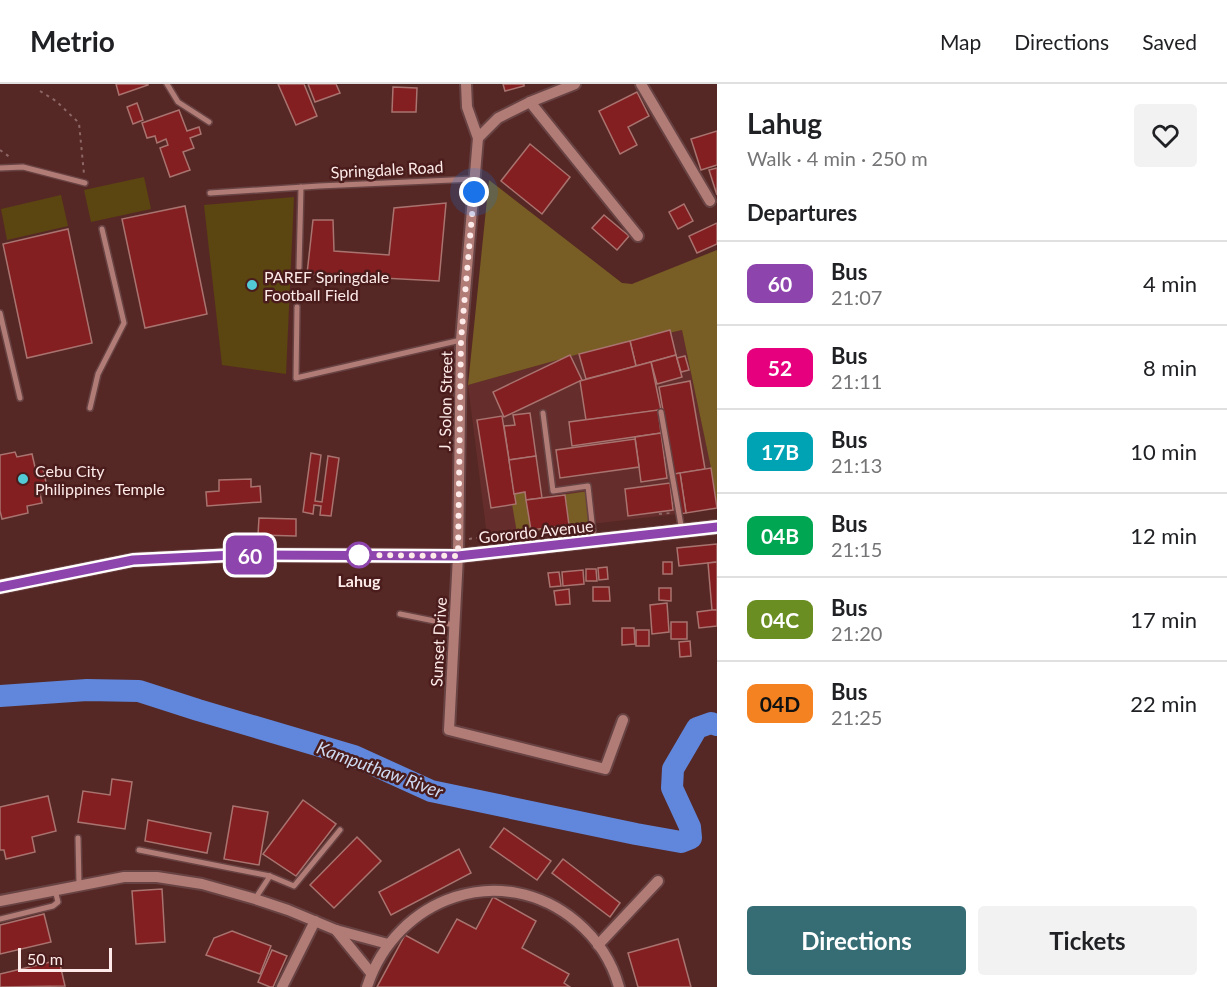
<!DOCTYPE html>
<meta charset="utf-8">
<style>
:root{--surface:#fff;--page:#f2f2f2;--text:#202124;--muted:#757577;--line:#e0e0e0;--accent:#366d75}
body{margin:0;font-family:Lato,sans-serif;background:var(--page);color:var(--text);height:100vh;display:flex;flex-direction:column;font-size:22px;white-space:nowrap}
*{box-sizing:border-box;margin:0}
p{font-size:20px;color:var(--muted)}
.icon{flex:none;width:33px;height:33px;fill:none;stroke:currentColor;stroke-width:2;stroke-linecap:round;stroke-linejoin:round}
.map{position:relative;flex:1;overflow:hidden}
.details{display:flex;flex-direction:column;background:var(--surface);width:510px}
.details>*{flex:none}
.badge{padding:0 12px;border-radius:9px;font-size:21px;line-height:39px}
.scale{position:absolute;left:18px;bottom:15px;width:94px;box-sizing:border-box;padding-left:6px;border:3px solid #fdeae9;border-top:0;font-size:16px;line-height:21px;white-space:nowrap;color:#fdeae9;-webkit-text-stroke:4px #4a1d1c;paint-order:stroke}
.you{position:absolute;width:30px;height:30px;margin:-15px;border:4px solid #fff;border-radius:50%;background:#1a73e8;box-shadow:0 0 0 9px #1a73e833}
.map>.badge{position:absolute;translate:-50% -50%;box-shadow:0 0 0 3px #fff}
h2{padding:0 30px;font-size:22px;line-height:54px}
.round{display:grid;place-items:center;flex:none;width:63px;height:63px;border-radius:6px;background:var(--page)}
.headline{display:flex;align-items:center;justify-content:space-between;height:102px;padding:0 30px}
h1{font-size:28px;font-weight:700;line-height:45px}
.action{display:flex;gap:12px;margin-top:auto;padding:12px 30px}
.action a{flex:1;height:69px;border-radius:6px;background:var(--accent);color:#fff;font-size:24px;font-weight:700;line-height:69px;text-align:center}
.action a+a{background:var(--page);color:var(--text)}
ul{padding:0;list-style:none}
li{display:flex;align-items:center;gap:18px;height:84px;padding:0 30px;border-top:2px solid var(--line)}
li div{flex:1}
li b{display:block;font-size:22px}
li em{font-style:normal}
li .badge{min-width:66px;font-weight:700;text-align:center}
header{display:flex;align-items:center;gap:36px;box-sizing:border-box;height:84px;padding:0 30px;background:var(--surface);border-bottom:2px solid var(--line)}
header strong{font-size:28px}
nav{display:flex;gap:33px;margin-inline-start:auto;font-size:21px}
main{display:flex;flex:1;min-height:0}
.map>svg:first-child{display:block}
.built{fill:#652e2c}
.green{fill:#5b4511}
.forest{fill:#785e25}
.lines{fill:none;stroke-linecap:round;stroke-linejoin:round}
.river{stroke:#6087dc;stroke-width:22}
.building{fill:#831e21;stroke:#a9736f;stroke-width:1.5}
.service-casing{stroke:#684343;stroke-width:8}
.minor-casing{stroke:#684343;stroke-width:14}
.secondary-casing{stroke:#684343;stroke-width:16}
.path{stroke:#8c6765;stroke-width:2;stroke-dasharray:3 4.5;stroke-linecap:butt}
.service{stroke:#b17b76;stroke-width:5}
.minor{stroke:#b17b76;stroke-width:10}
.secondary{stroke:#b17b76;stroke-width:14}
.line-casing{stroke:#fff;stroke-width:14}
.line{stroke:#8e44ad;stroke-width:9}
.walk{stroke:#fdeae9;stroke-width:6;stroke-dasharray:0 10.8}
.poi-dot{fill:#52cbd7;stroke:#4a1d1c;stroke-width:2}
.stop-dot{fill:#fff;stroke:#8e44ad;stroke-width:3}
.labels{text-anchor:middle;dominant-baseline:central;stroke-width:5;stroke-linejoin:round;paint-order:stroke}
.street-label{font-size:16px;fill:#fdeae9;stroke:#4a1d1c}
.poi-label{font-size:16px;fill:#fdeae9;stroke:#4a1d1c;text-anchor:start}
.stop-label{font-size:16px;font-weight:bold;fill:#fdeae9;stroke:#4a1d1c}
.water-label{font-size:18px;font-style:italic;fill:#ced9f0;stroke:#4a1d1c}
</style>
<header>
<strong>Metrio</strong>
<nav><a>Map</a><a>Directions</a><a>Saved</a></nav>
</header>
<main>
<div class="map">
<svg width="717" height="903" viewBox="0 0 717 903">
<rect width="100%" height="100%" fill="#562825"/>
<polygon class="built" points="682,246 711,384 680,389 686,429 487,452 468,301 579,270"/>
<g class="green">
<polygon points="144,93 151,125 91,138 84,106"/>
<polygon points="61,111 68,142 7,156 1,125"/>
<polygon points="294,113 286,290 222,281 204,121"/>
</g>
<g class="forest">
<polygon points="489,96 622,199 632,200 717,166 717,424 711,384 682,246 579,270 468,301"/>
<polygon points="589,407 593,440 517,449 512,420 514,410 525,408 527,416"/>
</g>
<g class="lines">
<polyline class="river" points="0,612 87,606 139,607 198,626 354,672 431,707 636,750 681,758 691,754 690,743 672,704 673,685 697,644 711,639 717,641"/>
</g>
<g class="building">
<polygon points="116,0 148,0 148,1 119,11"/>
<polygon points="278,0 304,0 317,32 296,41"/>
<polygon points="308,0 336,0 340,9 315,18"/>
<polygon points="503,0 524,0 524,2 505,7"/>
<polygon points="393,3 417,4 416,28 392,28"/>
<polygon points="637,8 649,32 628,43 637,61 620,70 599,27"/>
<polygon points="137,19 143,36 133,40 127,23"/>
<polygon points="179,26 187,47 199,43 201,50 190,54 194,64 183,68 190,86 170,93 160,64 168,61 166,55 157,59 155,52 147,54 142,39"/>
<polygon points="717,47 717,81 701,86 691,55"/>
<polygon points="530,60 570,93 542,130 501,97"/>
<polygon points="717,84 717,111 709,86"/>
<polygon points="446,119 439,197 307,190 313,136 333,136 334,167 389,171 394,124"/>
<polygon points="684,120 693,137 678,145 669,128"/>
<polygon points="185,122 207,230 145,244 122,135"/>
<polygon points="604,131 629,152 617,166 592,144"/>
<polygon points="717,139 717,160 697,169 689,152"/>
<polygon points="68,145 92,259 27,274 3,160"/>
<polygon points="670,246 676,271 636,282 630,257"/>
<polygon points="630,257 636,282 586,295 579,270"/>
<polygon points="570,271 582,296 504,333 493,308"/>
<polygon points="676,271 682,293 657,300 651,278"/>
<polygon points="685,272 689,286 681,288 677,274"/>
<polygon points="651,278 661,326 586,336 580,297"/>
<polygon points="690,297 705,385 674,390 659,303"/>
<polygon points="658,326 661,349 572,362 569,338"/>
<polygon points="530,329 536,372 509,376 504,342 515,341 513,331"/>
<polygon points="502,332 516,420 491,424 477,336"/>
<polygon points="661,349 667,394 641,398 635,353"/>
<polygon points="635,355 639,383 560,394 556,366"/>
<polygon points="15,368 17,373 32,370 35,383 42,381 48,407 40,409 42,419 27,422 28,429 2,435 0,427 0,371"/>
<polygon points="311,369 321,371 315,417 322,418 328,372 339,374 331,432 320,431 321,422 314,421 313,430 303,428"/>
<polygon points="536,372 542,414 526,416 525,408 514,410 509,376"/>
<polygon points="711,384 717,424 686,429 680,389"/>
<polygon points="680,389 686,429 680,430 674,390"/>
<polygon points="251,395 251,403 260,402 261,418 207,422 206,408 219,407 219,396"/>
<polygon points="670,399 673,426 628,432 625,405"/>
<polygon points="565,411 569,441 531,446 526,416"/>
<polygon points="259,434 296,435 296,452 258,451"/>
<polygon points="717,460 717,478 679,482 677,464"/>
<rect x="663" y="478" width="9" height="12"/>
<polygon points="717,478 717,526 712,526 708,479"/>
<polygon points="607,483 608,495 599,496 598,484"/>
<polygon points="586,485 596,485 597,497 586,497"/>
<polygon points="583,486 584,500 563,502 562,488"/>
<polygon points="559,488 561,502 550,503 548,489"/>
<polygon points="593,503 609,503 610,517 593,517"/>
<polygon points="659,504 671,504 671,517 659,516"/>
<polygon points="569,505 570,520 556,521 554,507"/>
<polygon points="667,519 669,548 652,550 650,521"/>
<polygon points="712,526 717,526 717,542 699,544 697,528"/>
<rect x="671" y="538" width="16" height="17"/>
<polygon points="622,544 634,544 635,560 622,561"/>
<rect x="636" y="546" width="13" height="16"/>
<polygon points="690,557 691,572 680,573 679,558"/>
<polygon points="112,695 132,698 125,745 78,738 83,707 110,711"/>
<polygon points="48,712 56,747 32,753 35,768 6,775 4,766 0,766 0,723"/>
<polygon points="303,716 336,740 296,792 263,770"/>
<polygon points="233,722 268,728 259,781 224,775"/>
<polygon points="148,736 211,749 207,769 145,757"/>
<polygon points="504,744 551,777 537,796 490,763"/>
<polygon points="357,753 381,777 334,824 310,801"/>
<polygon points="459,765 471,789 391,831 379,808"/>
<polygon points="563,775 620,819 610,833 552,789"/>
<polygon points="162,805 165,858 136,860 132,807"/>
<polygon points="493,813 536,837 522,864 569,890 564,899 570,903 377,903 405,851 438,869 457,835 476,845"/>
<polygon points="44,830 51,858 0,870 0,841"/>
<polygon points="232,847 271,862 260,890 206,871 214,854"/>
<polygon points="678,855 691,903 638,903 628,869"/>
<polygon points="272,866 287,872 273,903 270,903 258,898"/>
<polygon points="59,876 65,902 0,903 0,890"/>
</g>
<g class="lines">
<g class="service-casing">
<g id="service">
<polyline points="167,0 178,18 209,38"/>
<polyline points="0,84 23,83 85,99"/>
<polyline points="210,109 319,102 474,95"/>
<polyline points="299,184 301,103"/>
<polyline points="297,223 296,294 461,256"/>
<polyline points="0,229 20,314"/>
<polyline points="90,324 98,290 124,239 102,145"/>
<polyline points="661,328 682,447"/>
<polyline points="543,329 553,407 588,402 594,457"/>
<polyline points="400,530 454,541"/>
<polyline points="78,754 79,800"/>
<polyline points="139,766 270,792 294,802 340,746"/>
<polyline points="255,815 270,792"/>
<polyline points="0,835 53,822 58,818 55,806"/>
</g>
</g>
<g class="minor-casing">
<g id="minor">
<polyline points="466,0 467,23 478,54 461,256 458,472 449,646 605,685 623,636"/>
<polyline points="641,0 710,117"/>
<polyline points="530,18 638,152"/>
<polyline points="478,54 498,34 530,18 575,0"/>
<polyline points="0,817 124,793 157,793 202,800 255,815 288,826 336,846 388,860"/>
<polyline points="336,846 371,889"/>
<polyline points="598,861 658,797"/>
<polyline points="282,903 315,837"/>
<path d="M367,903C396,813 502,775 577,838C597,855 612,878 619,903"/>
</g>
</g>
<g class="secondary-casing">
<polyline id="secondary" points="0,503 133,476 234,471 458,472 717,443"/>
</g>
<g class="path">
<polyline points="40,7 56,17 79,39 84,90"/>
<polyline points="0,66 11,74"/>
<polyline points="659,430 671,429"/>
<polyline points="469,455 582,440"/>
</g>
<use href="#service" class="service"/>
<use href="#minor" class="minor"/>
<use href="#secondary" class="secondary"/>
</g>
<g class="lines">
<g class="line-casing">
<polyline id="line" points="0,503 133,476 234,471 458,472 717,443"/>
</g>
<use href="#line" class="line"/>
<polyline class="walk" points="359,471 353,471 458,472 461,256 474,108"/>
</g>
<g class="poi-dot">
<circle cx="252" cy="201" r="6"/>
<circle cx="23" cy="395" r="6"/>
</g>
<circle class="stop-dot" cx="359" cy="471" r="12"/>
<g class="labels">
<g class="street-label">
<text transform="translate(387 85) rotate(-3)">Springdale Road</text>
<text transform="translate(445 317) rotate(-89)">J. Solon Street</text>
<text transform="translate(536 447) rotate(-6)">Gorordo Avenue</text>
<text transform="translate(438 558) rotate(-87)">Sunset Drive</text>
</g>
<g class="poi-label">
<text x="264" y="192">PAREF Springdale<tspan x="264" dy="18">Football Field</tspan></text>
<text x="35" y="386">Cebu City<tspan x="35" dy="18">Philippines Temple</tspan></text>
</g>
<g class="stop-label">
<text x="359" y="496">Lahug</text>
</g>
<g class="water-label">
<text transform="translate(380 685) rotate(20)">Kamputhaw River</text>
</g>
</g>
</svg>
<div class="scale">50 m</div>
<div class="you" style="left:474px;top:108px"></div>
<b class="badge" style="left:250px;top:471px;background:#8e44ad;color:#fff">60</b>
</div>
<section class="details">
<div class="headline"><div><h1>Lahug</h1><p>Walk · 4 min · 250 m</p></div><a class="round"><svg class="icon" aria-label="heart" viewBox="0 0 24 24"><path d="M12 20l-8-8c-3-5 5-10 8-4 3-6 11-1 8 4z"/></svg></a></div>
<h2>Departures</h2>
<ul>
<li><span class="badge" style="background:#8e44ad;color:#fff">60</span><div><b>Bus</b><p>21:07</p></div><em>4 min</em></li>
<li><span class="badge" style="background:#e6007e;color:#fff">52</span><div><b>Bus</b><p>21:11</p></div><em>8 min</em></li>
<li><span class="badge" style="background:#00a3b4;color:#fff">17B</span><div><b>Bus</b><p>21:13</p></div><em>10 min</em></li>
<li><span class="badge" style="background:#00a651;color:#fff">04B</span><div><b>Bus</b><p>21:15</p></div><em>12 min</em></li>
<li><span class="badge" style="background:#6b8e23;color:#fff">04C</span><div><b>Bus</b><p>21:20</p></div><em>17 min</em></li>
<li><span class="badge" style="background:#f58220;color:#111">04D</span><div><b>Bus</b><p>21:25</p></div><em>22 min</em></li>
</ul>
<div class="action"><a>Directions</a><a>Tickets</a></div>
</section>
</main>
